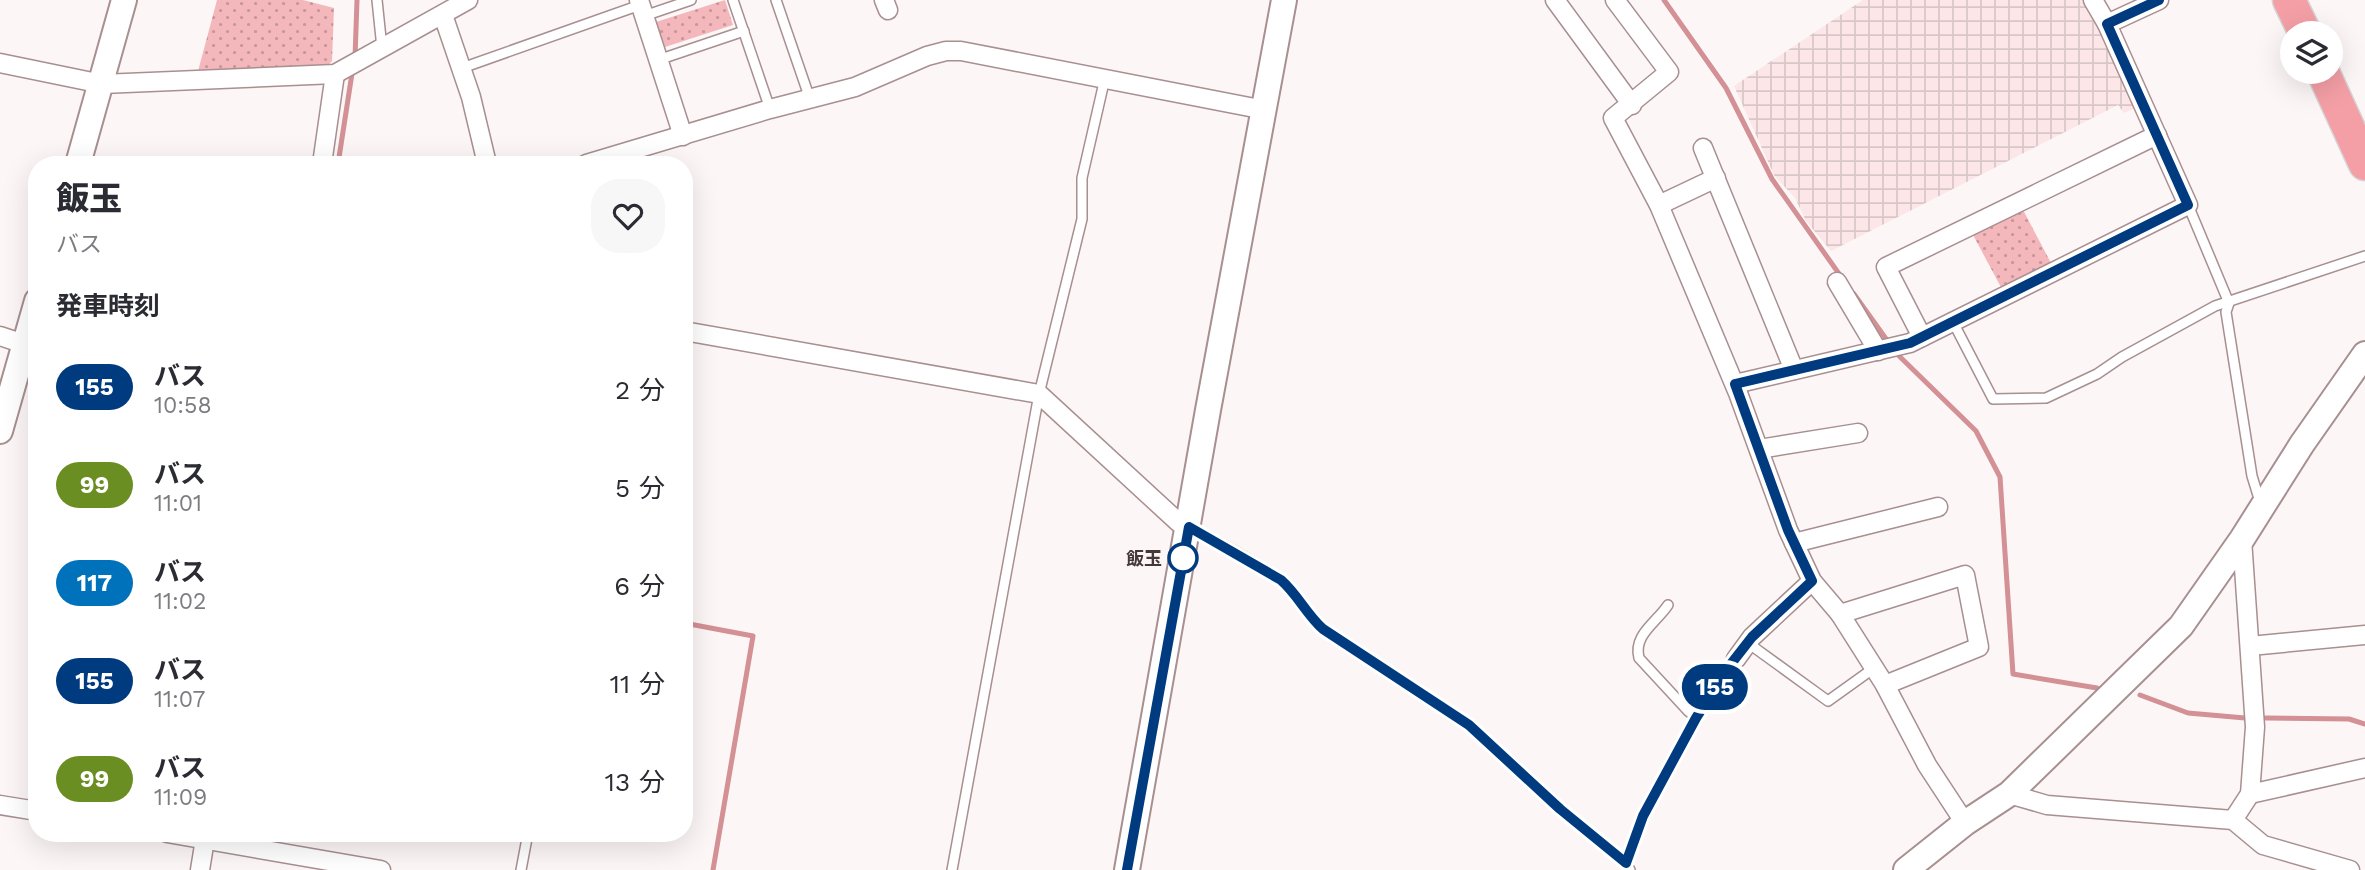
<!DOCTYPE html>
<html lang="ja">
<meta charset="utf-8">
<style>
:root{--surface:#fff;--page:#f7f7f7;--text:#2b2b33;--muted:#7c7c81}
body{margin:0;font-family:"Work Sans","Noto Sans JP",sans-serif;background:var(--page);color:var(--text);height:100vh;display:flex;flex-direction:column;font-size:26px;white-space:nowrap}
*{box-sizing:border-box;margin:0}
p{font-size:23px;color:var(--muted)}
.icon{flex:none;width:38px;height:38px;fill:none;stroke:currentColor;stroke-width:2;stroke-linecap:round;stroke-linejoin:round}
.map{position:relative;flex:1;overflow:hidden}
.details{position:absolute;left:28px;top:156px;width:665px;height:686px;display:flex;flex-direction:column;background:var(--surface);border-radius:28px;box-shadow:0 7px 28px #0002}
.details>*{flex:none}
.badge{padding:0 14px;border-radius:23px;font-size:24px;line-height:46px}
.tools{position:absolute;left:2280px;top:21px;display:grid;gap:14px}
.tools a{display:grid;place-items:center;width:63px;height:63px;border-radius:50%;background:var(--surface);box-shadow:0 7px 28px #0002;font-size:35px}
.map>.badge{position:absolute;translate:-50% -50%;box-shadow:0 0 0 4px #fff}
h2{padding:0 28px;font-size:26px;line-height:63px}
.round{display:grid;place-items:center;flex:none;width:74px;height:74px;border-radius:28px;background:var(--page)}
.head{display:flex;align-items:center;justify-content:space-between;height:119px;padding:0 28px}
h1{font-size:33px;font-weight:800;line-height:52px}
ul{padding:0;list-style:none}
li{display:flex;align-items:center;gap:21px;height:98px;padding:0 28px}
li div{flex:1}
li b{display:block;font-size:26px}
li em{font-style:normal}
li .badge{min-width:77px;font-weight:700;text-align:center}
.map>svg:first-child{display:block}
.industrial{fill:url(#industrial-grid)}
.park{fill:url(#park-dots)}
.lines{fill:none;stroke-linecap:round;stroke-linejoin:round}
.stream{stroke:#d39095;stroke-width:5}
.lane-casing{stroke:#a88f90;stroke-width:12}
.street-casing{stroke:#a88f90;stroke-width:21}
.secondary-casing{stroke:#a88f90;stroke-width:28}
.highway-casing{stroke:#d6d3d4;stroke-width:35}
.lane{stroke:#fff;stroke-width:9}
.street{stroke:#fff;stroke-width:18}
.secondary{stroke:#fff;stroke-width:24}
.highway{stroke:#f49fa6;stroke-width:32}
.line-casing{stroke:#fff;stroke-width:16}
.line{stroke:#003b80;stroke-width:10}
.stop-dot{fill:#fff;stroke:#003b80;stroke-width:3.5}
.labels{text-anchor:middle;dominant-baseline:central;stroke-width:7;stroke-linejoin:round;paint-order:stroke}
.stop-label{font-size:18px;font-weight:bold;fill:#44393a;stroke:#fcf6f7;text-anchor:end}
</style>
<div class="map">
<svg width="2365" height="870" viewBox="0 0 2365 870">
<defs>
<pattern id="industrial-grid" width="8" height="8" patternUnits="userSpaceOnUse" patternTransform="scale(1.75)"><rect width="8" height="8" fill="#fce6e7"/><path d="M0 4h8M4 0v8" fill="none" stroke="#d9c6c7"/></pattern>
<pattern id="park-dots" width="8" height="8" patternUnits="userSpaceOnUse" patternTransform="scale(1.75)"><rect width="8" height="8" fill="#f4b7bb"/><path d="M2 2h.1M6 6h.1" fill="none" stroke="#c79699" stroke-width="1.8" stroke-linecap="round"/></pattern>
</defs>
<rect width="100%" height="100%" fill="#fcf6f7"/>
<polygon class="industrial" points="1863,0 2088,0 2135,108 2124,113 2118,105 1831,251 1806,221 1795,198 1774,175 1734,86"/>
<g class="park">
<polygon points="217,0 303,0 334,8 332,61 323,71 197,75"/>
<polygon points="725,0 733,25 665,47 656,22"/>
<polygon points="2022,208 2052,265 2003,291 1972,233"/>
</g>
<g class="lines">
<g class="stream">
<polyline points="1664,0 1726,88 1772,179 1842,278"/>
<polyline points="355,58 357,0"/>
<polyline points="338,164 353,67"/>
<polyline points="1854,294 1889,343"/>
<polyline points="1894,351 1976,431 2000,477 2013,674 2097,688"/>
<polyline points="684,623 753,636 713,870"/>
<polyline points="2140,695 2188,713 2245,718"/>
<polyline points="2265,718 2349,719 2365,724"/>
</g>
<g class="lane-casing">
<g id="lane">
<polyline points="377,0 382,48"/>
<polyline points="733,0 770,109"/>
<polyline points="776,0 810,99"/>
<polyline points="644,16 691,0"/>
<polyline points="658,60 744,31"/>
<polyline points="462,68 640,5"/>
<polyline points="2188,205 2229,303 2226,312 2252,476 2260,502"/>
<polyline points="1953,322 1993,399 2046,398 2097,374 2122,357 2215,306 2365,256"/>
<path d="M1190,527C1219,542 1271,569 1293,591C1305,603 1310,618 1323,629L1469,725L1560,809L1626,863L1630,870"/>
<path d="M1668,605C1656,623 1633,635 1639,658L1688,711L1697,718"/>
<polyline points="1748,643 1828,701 1874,668"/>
<path d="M1626,863C1639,819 1662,781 1684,741C1699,713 1715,683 1736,659"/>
<polyline points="521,870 528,833"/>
<polyline points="952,870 1039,394 1082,219 1082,178 1105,78"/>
</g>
</g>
<g class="street-casing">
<g id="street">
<polyline points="639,0 683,136"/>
<polyline points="884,0 888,10"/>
<polyline points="1555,0 1632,105"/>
<polyline points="1615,0 1669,72 1613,118 1659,205 1738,393 1788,530 1812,581 1840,614 1885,685 1927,765 1965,823"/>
<polyline points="443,15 471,97 487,164"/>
<polyline points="2107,24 2159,0"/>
<polyline points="0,63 102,84 335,74 468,0"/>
<polyline points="1703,148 1794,370"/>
<polyline points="322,164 335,74"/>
<polyline points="586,164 770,109 855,87 927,56 946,51 961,51 1265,110"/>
<polyline points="1659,205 1716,178"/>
<polyline points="1837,282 1878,351"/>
<polyline points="684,331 1039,394 1178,522 1189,527"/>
<polyline points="0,336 24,344"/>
<polyline points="1922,337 1886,267 2157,135"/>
<polyline points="1735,384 1910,343 2188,205 2107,24 2093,0"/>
<polyline points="1759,449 1858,433"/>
<polyline points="1794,543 1938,507"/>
<polyline points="1840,614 1965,575 1979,647 1885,685"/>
<polyline points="2250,646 2365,635"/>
<polyline points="1736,659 1752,637 1812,581"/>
<polyline points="2009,794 2047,805 2233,820 2263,845 2350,870"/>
<polyline points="2250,794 2365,768"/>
<polyline points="0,805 37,811"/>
<polyline points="2233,820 2250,794 2255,727 2242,539"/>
<polyline points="167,833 381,870"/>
<polyline points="200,870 206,833"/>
</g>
</g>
<g class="secondary-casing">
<g id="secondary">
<polyline points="78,164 124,0"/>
<polyline points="0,431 37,301"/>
<polyline points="1127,870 1208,410 1284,0"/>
<polyline points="1906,870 1965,823 2009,794 2181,626 2242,539 2302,444 2365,354"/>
</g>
</g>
<g class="highway-casing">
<g id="highway">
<polyline points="2289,0 2305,33"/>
<polyline points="2323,72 2365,164"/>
</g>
</g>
<use href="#lane" class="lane"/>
<use href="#street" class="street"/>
<use href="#secondary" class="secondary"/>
<use href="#highway" class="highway"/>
</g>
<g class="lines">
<g class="line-casing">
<path id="line" d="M1127,870L1189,527L1281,580C1298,595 1307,615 1323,629L1469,725L1560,809L1626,863L1643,816L1696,718L1727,669L1752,637L1812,581L1788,530L1735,384L1910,343L2188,205L2107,24L2159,0"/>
</g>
<use href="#line" class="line"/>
</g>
<circle class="stop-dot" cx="1183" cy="558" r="14"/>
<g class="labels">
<g class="stop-label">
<text x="1162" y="558">飯玉</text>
</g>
</g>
</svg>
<div class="tools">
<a><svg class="icon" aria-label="layers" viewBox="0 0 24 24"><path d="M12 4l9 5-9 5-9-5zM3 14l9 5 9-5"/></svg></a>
</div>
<b class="badge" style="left:1715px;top:687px;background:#003b80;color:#fff">155</b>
<section class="details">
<div class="head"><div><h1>飯玉</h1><p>バス</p></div><a class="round"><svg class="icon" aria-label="heart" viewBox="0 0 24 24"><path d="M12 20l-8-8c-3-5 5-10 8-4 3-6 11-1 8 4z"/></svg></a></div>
<h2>発車時刻</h2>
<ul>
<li><span class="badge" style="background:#003b80;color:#fff">155</span><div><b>バス</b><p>10:58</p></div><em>2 分</em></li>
<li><span class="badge" style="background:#6b8e23;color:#fff">99</span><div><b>バス</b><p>11:01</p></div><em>5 分</em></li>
<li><span class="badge" style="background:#0072bc;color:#fff">117</span><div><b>バス</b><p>11:02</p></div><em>6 分</em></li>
<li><span class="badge" style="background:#003b80;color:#fff">155</span><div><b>バス</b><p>11:07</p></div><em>11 分</em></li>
<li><span class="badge" style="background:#6b8e23;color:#fff">99</span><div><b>バス</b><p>11:09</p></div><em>13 分</em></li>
</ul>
</section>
</div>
